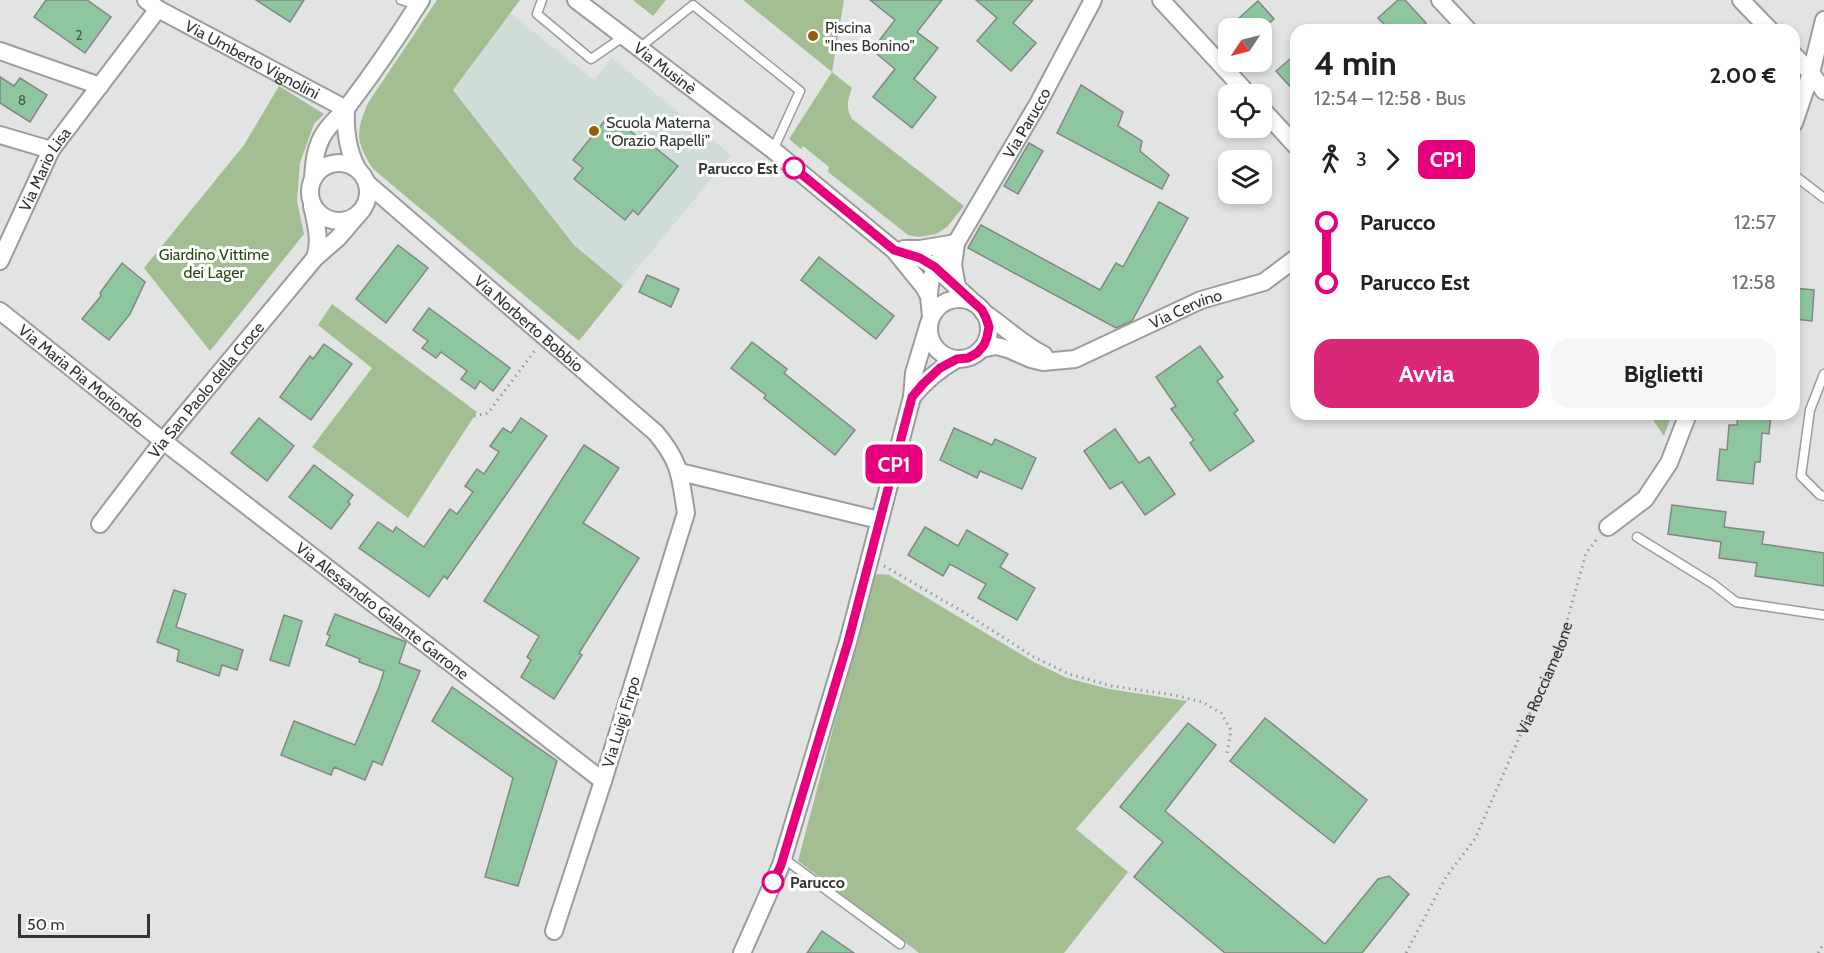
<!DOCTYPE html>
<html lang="it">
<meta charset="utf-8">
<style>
:root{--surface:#fff;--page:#f6f6f6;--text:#202124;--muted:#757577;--accent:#db2777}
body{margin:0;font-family:Cabin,sans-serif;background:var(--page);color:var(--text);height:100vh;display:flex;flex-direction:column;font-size:22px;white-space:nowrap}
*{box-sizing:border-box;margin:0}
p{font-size:20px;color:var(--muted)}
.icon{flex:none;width:33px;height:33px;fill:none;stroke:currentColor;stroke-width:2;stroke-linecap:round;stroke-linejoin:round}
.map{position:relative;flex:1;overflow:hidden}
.panel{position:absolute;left:1290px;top:24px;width:510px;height:396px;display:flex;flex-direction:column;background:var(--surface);border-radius:18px;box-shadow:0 3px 9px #0003}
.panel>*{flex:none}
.badge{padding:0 12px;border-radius:9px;font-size:21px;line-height:39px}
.needle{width:39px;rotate:235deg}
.buttons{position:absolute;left:1218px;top:18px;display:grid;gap:12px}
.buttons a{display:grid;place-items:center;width:54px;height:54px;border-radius:12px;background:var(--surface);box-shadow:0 3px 9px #0003;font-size:30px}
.scale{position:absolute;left:18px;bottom:15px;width:132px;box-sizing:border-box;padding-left:6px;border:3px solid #333534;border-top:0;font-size:16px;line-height:21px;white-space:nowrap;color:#333534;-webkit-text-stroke:4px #fff;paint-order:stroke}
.map>.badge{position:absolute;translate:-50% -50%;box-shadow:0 0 0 3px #fff}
.legs{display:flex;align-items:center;gap:9px;height:66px;padding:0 24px;font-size:20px}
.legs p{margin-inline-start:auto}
.summary{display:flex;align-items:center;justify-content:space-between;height:102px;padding:0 24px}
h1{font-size:33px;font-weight:700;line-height:45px}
.cta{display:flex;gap:12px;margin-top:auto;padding:12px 24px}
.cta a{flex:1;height:69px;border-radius:18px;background:var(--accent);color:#fff;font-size:24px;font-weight:700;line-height:69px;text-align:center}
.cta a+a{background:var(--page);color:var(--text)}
ul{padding:0 24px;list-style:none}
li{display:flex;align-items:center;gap:21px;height:60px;font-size:22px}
li i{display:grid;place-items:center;width:9px;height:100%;margin:0 8px;background:currentColor}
li i::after{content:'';width:15px;height:15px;margin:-8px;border:4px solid;border-radius:50%;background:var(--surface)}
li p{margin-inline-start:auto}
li:first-child i{background:linear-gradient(#0000 50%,currentColor 0)}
li:last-child i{background:linear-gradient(currentColor 50%,#0000 0)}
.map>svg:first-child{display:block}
.built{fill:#cfdcd8}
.green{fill:#a4be93}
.building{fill:#8ec79f;stroke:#848684;stroke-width:1.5}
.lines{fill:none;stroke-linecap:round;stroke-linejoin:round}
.lane-casing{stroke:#9a9d9c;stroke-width:11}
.street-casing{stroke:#9a9d9c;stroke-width:20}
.path{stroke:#999c9b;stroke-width:3;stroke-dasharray:1.5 4.5;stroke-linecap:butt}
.lane{stroke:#fff;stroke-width:8}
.street{stroke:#fff;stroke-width:16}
.line-1-casing{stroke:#fff;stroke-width:14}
.line-1{stroke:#e6007e;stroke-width:9}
.poi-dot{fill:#925f10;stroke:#fff;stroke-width:2}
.stop-1-dot{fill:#fff;stroke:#e6007e;stroke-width:3}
.labels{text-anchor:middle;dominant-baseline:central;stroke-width:6;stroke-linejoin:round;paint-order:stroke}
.number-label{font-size:14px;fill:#4a5a4f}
.poi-label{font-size:16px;fill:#333534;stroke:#fff;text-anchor:start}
.street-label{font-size:16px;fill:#333534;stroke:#fff}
.stop-label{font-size:16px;font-weight:bold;fill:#333534;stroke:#fff;text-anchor:end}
.park-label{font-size:16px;fill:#2b4810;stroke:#fff}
</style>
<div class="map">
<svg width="1824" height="953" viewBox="0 0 1824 953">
<rect width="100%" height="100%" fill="#e1e4e3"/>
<polygon class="built" points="510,13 594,80 612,58 731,155 623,286 574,245 453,90"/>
<g class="green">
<path d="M437,0H520L453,90L574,245L623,286L579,341L373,169C356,142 355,133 368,103Z"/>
<polygon points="633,0 666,0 653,16"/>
<path d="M743,0H844L832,72L852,88C848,100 845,107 852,119L964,206L947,227L936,234L918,237L908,235L828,172L829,167L803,146L801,149L789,139L832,72Z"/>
<polygon points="279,86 324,114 314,124 300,163 297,201 304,234 210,351 144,268 244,145"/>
<polygon points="332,304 477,412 408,518 312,447 372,368 318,325"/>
<polygon points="1649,414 1672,414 1664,436"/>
<polygon points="878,574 889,575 1034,662 1067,678 1109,689 1187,701 1076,829 1128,872 1064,953 919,953 798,861 873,577"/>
</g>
<g class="building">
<polygon points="46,0 87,0 111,17 85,53 34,17"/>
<polygon points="256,0 304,0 290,22"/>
<polygon points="870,0 942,0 917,32 938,48 914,79 936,97 912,128 873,97 895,69 872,50 895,20"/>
<polygon points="976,0 1033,0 1013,23 1036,43 1011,71 977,41 997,18"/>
<polygon points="1398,0 1405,0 1426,23 1418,30 1390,30 1378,18"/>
<polygon points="1258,1 1274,19 1263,28 1228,28"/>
<polygon points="1296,54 1296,93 1276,71"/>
<polygon points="0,77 14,86 20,78 47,95 30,122 0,103"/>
<polygon points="1081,85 1123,112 1118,126 1142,141 1140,151 1169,175 1162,189 1057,133"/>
<polygon points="610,114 651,148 653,146 678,166 638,215 633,210 625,220 574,179 583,168 573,160"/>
<polygon points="1029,143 1043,151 1018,194 1004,186"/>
<polygon points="1159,202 1188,218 1132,321 1116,328 968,248 981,225 1100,290 1116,263 1123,267"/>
<polygon points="398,245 428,268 386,323 356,299"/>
<polygon points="819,257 894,316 876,339 801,280"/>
<polygon points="122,263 145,282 130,314 109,340 82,319 101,296 100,293"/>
<polygon points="647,275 679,289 671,307 639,292"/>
<polygon points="1794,288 1814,290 1812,321 1794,319"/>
<polygon points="429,308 510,368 493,391 480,381 475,389 461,379 467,371 441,352 436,358 422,348 428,341 413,330"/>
<polygon points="752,342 787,369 784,373 855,430 835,455 764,398 766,395 731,368"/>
<polygon points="324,344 352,364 311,420 280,397 310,356 313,359"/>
<polygon points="1200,346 1223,377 1217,381 1238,410 1234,413 1254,441 1210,471 1190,443 1194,440 1171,409 1176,406 1156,377"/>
<polygon points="1738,414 1771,414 1769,434 1762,433 1760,462 1755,462 1753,484 1717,480 1720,449 1727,450 1729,425 1737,425"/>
<polygon points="259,418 294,446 267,481 231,453"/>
<polygon points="521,418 547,436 447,579 444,576 429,597 359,548 378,522 393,532 396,527 424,547 450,509 457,514 473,492 465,486 477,469 484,474 499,452 490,446 503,428 511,433"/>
<polygon points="954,428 992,445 995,439 1036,458 1022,489 980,471 977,478 940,460"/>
<polygon points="1115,429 1139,463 1149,457 1175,494 1145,515 1122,482 1110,489 1084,451"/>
<polygon points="584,445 619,468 583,523 639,558 579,653 582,655 554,699 521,677 531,660 527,657 539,636 484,601"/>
<polygon points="314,465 353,495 348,502 350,504 331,529 289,497"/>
<polygon points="1672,505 1726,512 1724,527 1764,532 1762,544 1824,553 1824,586 1755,576 1757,563 1719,558 1721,542 1668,534"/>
<polygon points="925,527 958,546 967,530 1008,554 1000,567 1035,588 1017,620 978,598 986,584 950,564 943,576 908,555"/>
<polygon points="174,590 186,594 176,627 243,650 237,670 222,665 219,676 177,661 179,650 157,642"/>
<polygon points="335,614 406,642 399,663 420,671 382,765 373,761 365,780 334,767 331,775 281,755 294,721 355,745 379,687 384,671 359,662 360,659 326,645 330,636 327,634"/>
<polygon points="284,615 302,621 289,666 270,660"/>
<polygon points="452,687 557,761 518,886 485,877 513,778 432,721"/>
<polygon points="1265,718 1367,800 1334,843 1230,761"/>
<polygon points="1188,723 1216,745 1165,811 1325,944 1378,879 1389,876 1409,894 1362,953 1225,953 1134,877 1163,842 1120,807"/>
<polygon points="822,931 854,953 807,953"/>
</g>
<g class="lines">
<g class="lane-casing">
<g id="lane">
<polyline points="401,0 418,5"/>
<polyline points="542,0 537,14 591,59 623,37"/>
<polyline points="638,49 693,5 800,91 773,150"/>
<polyline points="1794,175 1824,198"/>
<polyline points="1824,374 1810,410 1801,476 1820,495 1824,496"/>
<polyline points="1637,537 1713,584 1736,602 1824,615"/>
<polyline points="783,858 900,944"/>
</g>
</g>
<g class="street-casing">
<g id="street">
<path id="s2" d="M146,0L158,9L346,109"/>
<path id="s3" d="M576,0L773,150L894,250L924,287L929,296L931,317"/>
<polyline points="1161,0 1248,94"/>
<polyline points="1440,0 1468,30"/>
<polyline points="1741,0 1770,30"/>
<polyline points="0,51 100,86"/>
<polyline points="1794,55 1811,73 1824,91"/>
<path d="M346,109C345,129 347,149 357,168"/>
<polyline points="1262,109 1296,146"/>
<polyline points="1794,123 1811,73 1824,20"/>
<polyline points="0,135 51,150"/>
<circle cx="339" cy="192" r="29"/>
<path d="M313,178C314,164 315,150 322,137C330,122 341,116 351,102C376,69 399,35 421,0"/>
<path id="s4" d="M368,184L656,433C681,463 680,476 686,513L603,781L554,931"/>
<path d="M312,206C316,223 321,241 315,258"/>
<polyline points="956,243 953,265 957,287"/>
<polyline points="904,249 920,249 956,243"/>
<polyline points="895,250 920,258 935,267 974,303"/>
<path id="s5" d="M0,261L51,150L158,9"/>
<path id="s6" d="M929,296C930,271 937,259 956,243L1039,102L1093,0"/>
<circle cx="959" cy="329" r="30"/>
<path id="s7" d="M0,311L163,441L603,781"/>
<path d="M983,312C1004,326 1022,344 1044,355"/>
<path id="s8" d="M981,349L996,346L1008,349L1031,359L1043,362L1075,359L1201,300L1264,282L1296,258"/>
<path d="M912,397C925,381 939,369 957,359"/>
<polyline points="680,472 879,520"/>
<path id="s9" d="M100,524L163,441L315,258L338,238L362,210"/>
<polyline points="1608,527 1645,499 1669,463 1688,414"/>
<polyline points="742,953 781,865 848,642 912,397 914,373 929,323"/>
</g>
</g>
<g class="path">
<polyline points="474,416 488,413 536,349"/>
<polyline points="884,566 965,613 1034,657 1069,674 1112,686 1174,695 1202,702 1221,713 1231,730 1227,753"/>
<path id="s1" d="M1406,953L1446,877L1475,839L1561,642L1586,553L1598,538"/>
<polyline points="1818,953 1824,943"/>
</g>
<use href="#lane" class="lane"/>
<use href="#street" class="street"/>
</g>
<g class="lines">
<g class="line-1-casing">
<polyline id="line-1" points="773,882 781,865 848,642 912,397 923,384 940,368 957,359 968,358 977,353 984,345 987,337 989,327 986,318 982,310 935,267 920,258 894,250 794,168"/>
</g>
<use href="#line-1" class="line-1"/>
</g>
<g class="poi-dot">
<circle cx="813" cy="36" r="6"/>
<circle cx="594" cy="131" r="6"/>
</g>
<g class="stop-1-dot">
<circle cx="794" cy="168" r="10"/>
<circle cx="773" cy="882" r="10"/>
</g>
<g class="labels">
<g class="number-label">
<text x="79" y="35">2</text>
<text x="22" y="100">8</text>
</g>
<g class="poi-label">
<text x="825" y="27">Piscina<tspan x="825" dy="18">"Ines Bonino"</tspan></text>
<text x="606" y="122">Scuola Materna<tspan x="606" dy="18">"Orazio Rapelli"</tspan></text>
</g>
<g class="street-label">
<text stroke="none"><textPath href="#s2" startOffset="122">Via Umberto Vignolini</textPath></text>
<text stroke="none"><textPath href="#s3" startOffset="112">Via Musinè</textPath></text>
<text stroke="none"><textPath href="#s6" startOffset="201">Via Parucco</textPath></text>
<text stroke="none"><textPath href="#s5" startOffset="102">Via Mario Lisa</textPath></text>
<text stroke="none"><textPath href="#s8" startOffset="219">Via Cervino</textPath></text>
<text stroke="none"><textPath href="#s4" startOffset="213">Via Norberto Bobbio</textPath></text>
<text stroke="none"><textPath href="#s7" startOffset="104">Via Maria Pia Moriondo</textPath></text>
<text stroke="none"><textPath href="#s9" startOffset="171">Via San Paolo della Croce</textPath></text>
<text stroke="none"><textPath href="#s7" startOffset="486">Via Alessandro Galante Garrone</textPath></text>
<text stroke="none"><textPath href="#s1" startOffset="309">Via Rocciamelone</textPath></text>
<text transform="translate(621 722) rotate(-73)">Via Luigi Firpo</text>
</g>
<g class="stop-label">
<text x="778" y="168">Parucco Est</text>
<text x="790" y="882" text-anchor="start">Parucco</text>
</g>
<g class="park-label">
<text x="214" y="254">Giardino Vittime<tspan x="214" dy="18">dei Lager</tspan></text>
</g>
</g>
</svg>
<div class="buttons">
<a><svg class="needle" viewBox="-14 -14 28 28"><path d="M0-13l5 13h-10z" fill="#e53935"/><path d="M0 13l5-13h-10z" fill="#757577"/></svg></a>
<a><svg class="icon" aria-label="locate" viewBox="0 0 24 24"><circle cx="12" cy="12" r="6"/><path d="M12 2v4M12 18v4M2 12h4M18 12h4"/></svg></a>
<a><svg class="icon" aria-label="layers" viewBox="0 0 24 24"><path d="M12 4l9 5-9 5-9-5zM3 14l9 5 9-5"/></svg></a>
</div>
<div class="scale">50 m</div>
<b class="badge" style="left:894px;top:464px;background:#e6007e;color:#fff">CP1</b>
<section class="panel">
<div class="summary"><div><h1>4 min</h1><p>12:54 – 12:58 · Bus</p></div><b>2.00 €</b></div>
<div class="legs"><svg class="icon" aria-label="walk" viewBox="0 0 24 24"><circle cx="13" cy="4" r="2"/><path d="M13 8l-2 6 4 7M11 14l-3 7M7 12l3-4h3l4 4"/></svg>3<svg class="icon" aria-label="forward" viewBox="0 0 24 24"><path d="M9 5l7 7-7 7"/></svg><b class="badge" style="background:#e6007e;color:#fff">CP1</b></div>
<ul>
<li><i style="color:#e6007e"></i><b>Parucco</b><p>12:57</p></li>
<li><i style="color:#e6007e"></i><b>Parucco Est</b><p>12:58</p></li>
</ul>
<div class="cta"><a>Avvia</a><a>Biglietti</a></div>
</section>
</div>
